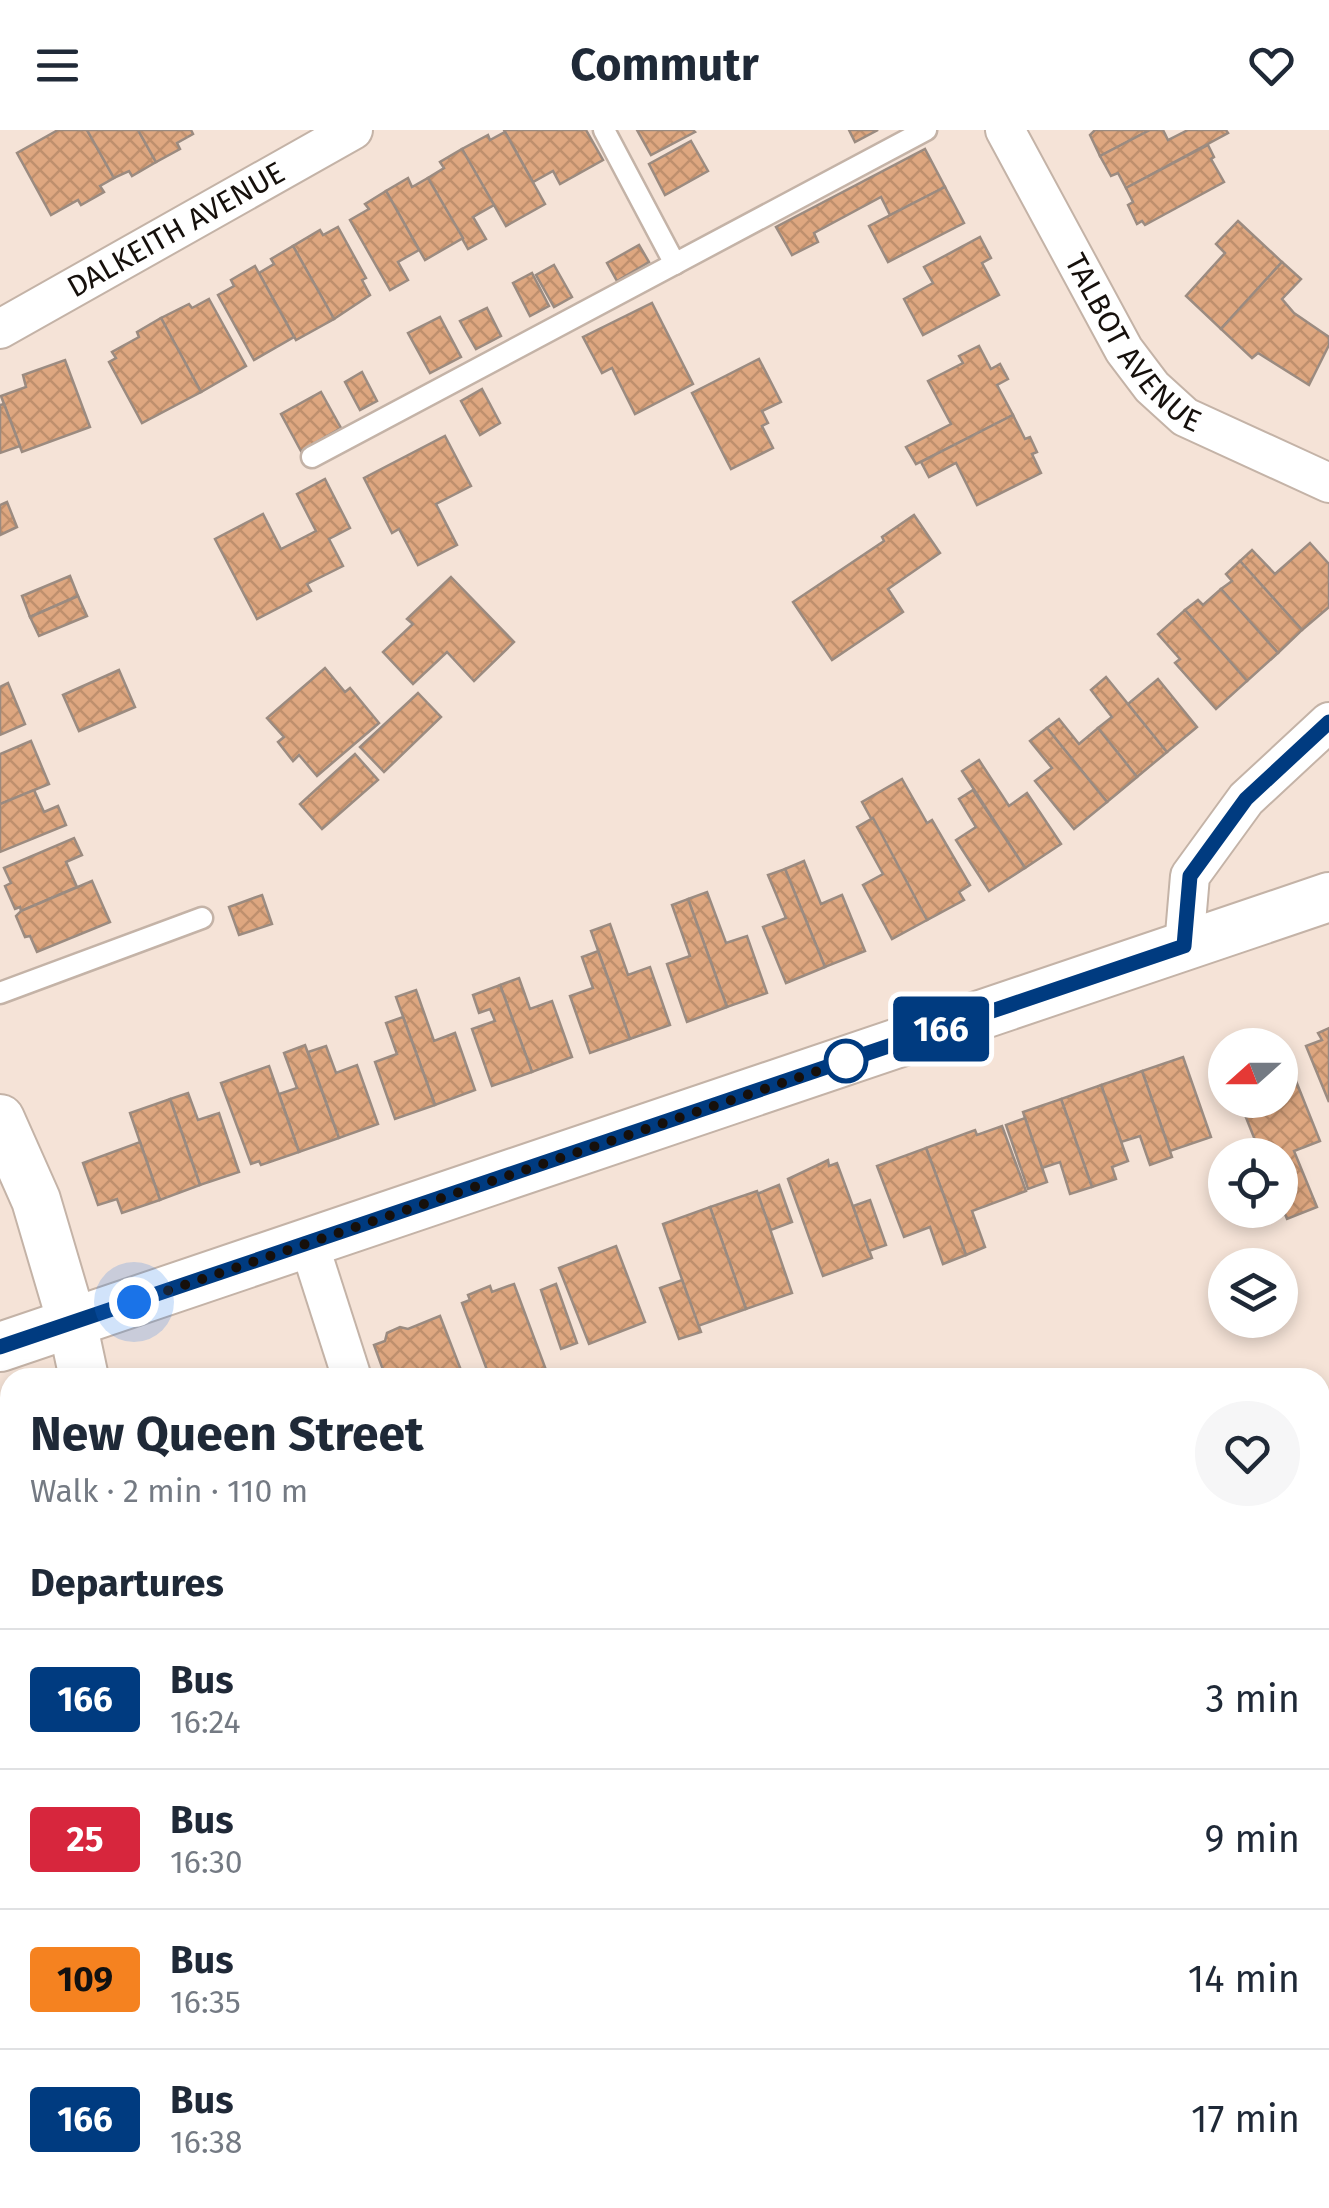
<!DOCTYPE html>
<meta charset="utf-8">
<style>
:root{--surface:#fff;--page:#f6f6f7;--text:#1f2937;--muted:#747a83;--line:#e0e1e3}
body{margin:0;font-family:"Fira Sans",sans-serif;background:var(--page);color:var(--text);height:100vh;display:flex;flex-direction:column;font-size:38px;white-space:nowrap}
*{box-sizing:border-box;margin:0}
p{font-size:32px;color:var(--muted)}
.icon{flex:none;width:55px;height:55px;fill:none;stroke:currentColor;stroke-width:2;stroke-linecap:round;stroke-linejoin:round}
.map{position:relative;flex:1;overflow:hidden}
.side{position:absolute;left:0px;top:1238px;width:1330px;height:842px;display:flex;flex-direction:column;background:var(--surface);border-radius:30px 30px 0 0;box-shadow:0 5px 15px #0003}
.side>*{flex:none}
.badge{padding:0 20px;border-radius:8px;font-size:35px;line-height:65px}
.needle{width:65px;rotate:249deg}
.fabs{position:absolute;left:1208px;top:898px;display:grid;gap:20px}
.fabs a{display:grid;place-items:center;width:90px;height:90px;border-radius:50%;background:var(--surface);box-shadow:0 5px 15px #0003;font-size:50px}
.you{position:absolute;width:50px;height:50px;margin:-25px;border:8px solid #fff;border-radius:50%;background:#1a73e8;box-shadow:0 0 0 15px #1a73e833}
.map>.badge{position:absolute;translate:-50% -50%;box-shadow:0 0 0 5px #fff}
h2{padding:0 30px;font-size:38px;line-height:90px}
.round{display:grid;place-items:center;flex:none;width:105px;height:105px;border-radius:52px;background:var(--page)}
.head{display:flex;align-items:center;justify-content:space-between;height:170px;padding:0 30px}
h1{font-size:48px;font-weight:700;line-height:75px}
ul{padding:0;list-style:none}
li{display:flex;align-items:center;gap:30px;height:140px;padding:0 30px;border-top:2px solid var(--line)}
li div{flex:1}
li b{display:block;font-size:38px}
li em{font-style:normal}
li .badge{min-width:110px;font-weight:700;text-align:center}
header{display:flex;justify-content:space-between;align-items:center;height:130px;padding:0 30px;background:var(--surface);font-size:45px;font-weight:700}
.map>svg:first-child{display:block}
.building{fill:url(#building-cross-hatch);stroke:#9b8b80;stroke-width:2.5}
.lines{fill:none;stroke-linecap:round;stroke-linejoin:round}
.service-casing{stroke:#c4b3a7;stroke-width:25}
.minor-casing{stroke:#c4b3a7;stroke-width:42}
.tertiary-casing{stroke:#c4b3a7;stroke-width:52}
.path{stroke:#9f9189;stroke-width:6;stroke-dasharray:8 8;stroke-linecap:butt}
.service{stroke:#fff;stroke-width:20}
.minor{stroke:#fff;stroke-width:38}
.tertiary{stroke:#fff;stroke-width:48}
.line-casing{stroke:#fff;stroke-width:22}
.line{stroke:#003b80;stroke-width:15}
.walk{stroke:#16100c;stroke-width:10;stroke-dasharray:0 18}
.stop-dot{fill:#fff;stroke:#003b80;stroke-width:5}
.labels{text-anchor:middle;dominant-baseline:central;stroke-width:8;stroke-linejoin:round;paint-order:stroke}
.street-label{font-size:30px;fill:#16100c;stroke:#f5e3d7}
</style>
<header><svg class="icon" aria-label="menu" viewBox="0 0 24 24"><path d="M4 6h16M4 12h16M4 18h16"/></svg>Commutr<svg class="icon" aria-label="heart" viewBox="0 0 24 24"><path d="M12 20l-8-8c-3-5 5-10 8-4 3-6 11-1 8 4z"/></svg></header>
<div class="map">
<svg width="1329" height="2078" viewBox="0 0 1329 2078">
<defs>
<pattern id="building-cross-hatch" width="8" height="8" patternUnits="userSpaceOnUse" patternTransform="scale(2.5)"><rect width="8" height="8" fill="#dea780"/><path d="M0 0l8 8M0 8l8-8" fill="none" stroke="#be8f6d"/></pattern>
</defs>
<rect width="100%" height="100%" fill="#f5e3d7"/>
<g class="building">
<polygon points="58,0 87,0 114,48 100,56 104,62 81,75 78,70 51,85 17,23"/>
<polygon points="87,0 138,0 156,32 132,46 129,41 114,48"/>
<polygon points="138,0 191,0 193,4 177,13 180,19 156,32"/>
<polygon points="504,0 586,0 603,30 560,54 553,41 533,52"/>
<polygon points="637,0 693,0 695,2 651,25"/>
<polygon points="849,0 878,0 855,12"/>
<polygon points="1095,0 1150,0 1100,26 1090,5"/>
<polygon points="1150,0 1163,0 1168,10 1188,0 1226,0 1228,3 1126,58 1118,43 1111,46 1100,26"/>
<polygon points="505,2 545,74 506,96 462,19 488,5 490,10"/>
<polygon points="691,11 708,41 665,65 649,34"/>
<polygon points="1208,15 1214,27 1211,29 1224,52 1145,95 1142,91 1137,94 1128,75 1133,72 1126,58"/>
<polygon points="462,19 494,75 473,87 486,109 468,119 428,48 444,38 440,32"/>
<polygon points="925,19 945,57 890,85 881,67 814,103 818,112 792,125 776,97"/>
<polygon points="408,48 412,57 428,48 463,108 425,130 386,61"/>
<polygon points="945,57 964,93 888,132 869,96"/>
<polygon points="386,61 419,120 398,132 408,150 390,160 350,90 369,79 365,74"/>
<polygon points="1238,91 1282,132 1221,199 1186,166 1225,123 1216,114"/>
<polygon points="338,97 366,148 362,150 370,165 334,189 293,116 320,100 323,105"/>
<polygon points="980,107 991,128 982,133 999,165 923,205 904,169 933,153 924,137"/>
<polygon points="639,115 649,132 617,151 607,133"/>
<polygon points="293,116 334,189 296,210 259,143 274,134 271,129"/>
<polygon points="1282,132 1301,149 1282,169 1294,183 1329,207 1329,215 1309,255 1258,223 1252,228 1221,199"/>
<polygon points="554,135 572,167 554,177 536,145"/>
<polygon points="255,136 294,207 254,230 218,165 234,156 231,150"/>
<polygon points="532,143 549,176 530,186 513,153"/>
<polygon points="209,169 246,236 201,262 161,188 189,174 192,178"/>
<polygon points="652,173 693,254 635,284 612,238 602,243 583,207"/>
<polygon points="487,178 501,206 476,219 460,191"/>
<polygon points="440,187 461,227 430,243 408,203"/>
<polygon points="161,188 201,262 142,293 109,232 116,228 112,222 139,207 137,202"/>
<polygon points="979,216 991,239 1000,234 1008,249 997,255 1013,285 916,334 906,317 951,294 928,251 963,233 959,226"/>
<polygon points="759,229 781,272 762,281 768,293 762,296 773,318 731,339 692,263"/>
<polygon points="65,230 90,297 22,322 1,266 26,257 23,245"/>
<polygon points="362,242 377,271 360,280 345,252"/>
<polygon points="482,259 500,293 480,305 461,271"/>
<polygon points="321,262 341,298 301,321 281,284"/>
<polygon points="4,274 20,316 0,323 0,275"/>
<polygon points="1013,285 1025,309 1030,307 1037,322 1032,324 1041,343 977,375 956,333 929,347 921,332"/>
<polygon points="445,306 471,356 436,374 457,415 418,435 399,399 392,403 364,348"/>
<polygon points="325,349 350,398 329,409 343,436 307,454 311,461 257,489 215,409 263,384 281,419 316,401 297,364"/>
<polygon points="7,372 17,397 0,405 0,375"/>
<polygon points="914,385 940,423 888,459 903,482 832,530 793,472 884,411 882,407"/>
<polygon points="1310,413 1329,434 1329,477 1302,500 1240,431 1252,420 1275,444"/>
<polygon points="1240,431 1302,500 1278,523 1221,459 1232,451 1226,444"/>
<polygon points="70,446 78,466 30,487 22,466"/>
<polygon points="451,447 514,512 474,551 447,522 413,554 383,522 413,494 407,489"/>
<polygon points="1221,459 1278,523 1247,551 1185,480 1198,470 1203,475"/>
<polygon points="78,466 87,486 39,506 30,487"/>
<polygon points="1185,480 1247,551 1216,579 1175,533 1180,529 1158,504"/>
<polygon points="325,538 345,562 350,558 379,593 317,646 299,625 293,631 278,612 284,607 267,588"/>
<polygon points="119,540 135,577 79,601 63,565"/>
<polygon points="1106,547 1167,622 1137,647 1098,598 1112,587 1091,560"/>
<polygon points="1158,549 1197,597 1167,622 1128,574"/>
<polygon points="8,553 25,594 0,605 0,557"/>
<polygon points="418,563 441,587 384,642 360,617"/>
<polygon points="1059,589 1079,614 1098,598 1137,647 1107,672 1047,598"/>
<polygon points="1047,598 1107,672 1074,699 1035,651 1052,638 1030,611"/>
<polygon points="31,611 49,654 0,674 0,624"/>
<polygon points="355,624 378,650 322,699 300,674"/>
<polygon points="979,630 1009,676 1027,663 1061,714 1025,738 962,641"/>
<polygon points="902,649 927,693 932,690 970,755 959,762 964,770 927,790 862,672"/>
<polygon points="34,660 44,682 58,676 66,695 0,722 0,674"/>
<polygon points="973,660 1025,738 989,761 956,710 976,697 959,669"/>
<polygon points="873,688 927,790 892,809 863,755 883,744 857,697"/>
<polygon points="74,708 82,725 66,732 77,757 21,781 20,777 15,779 5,756 11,753 4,738"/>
<polygon points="804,731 821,774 842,765 865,821 825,837 785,739"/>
<polygon points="785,739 825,837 786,853 763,797 786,788 768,745"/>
<polygon points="92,751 110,792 37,822 30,806 25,807 16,786 21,781"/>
<polygon points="707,762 726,813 747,806 767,863 727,877 688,769"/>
<polygon points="262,765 272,794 239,805 229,777"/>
<polygon points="688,769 727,877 687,892 667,834 690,826 672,775"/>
<polygon points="610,794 628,845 650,837 670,895 630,909 591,801"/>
<polygon points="598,821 630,909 590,923 570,866 593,858 582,827"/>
<polygon points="519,848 530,879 552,871 572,927 532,942 500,855"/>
<polygon points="500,855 532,942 492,956 472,899 495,891 490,879 479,883 473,865"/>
<polygon points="416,860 434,911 455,903 475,960 435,975 396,867"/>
<polygon points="403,887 435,975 395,989 375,932 397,924 386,893"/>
<polygon points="1329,898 1329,972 1306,916 1322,910 1318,903"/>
<polygon points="305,915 339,1008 299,1022 279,964 297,958 284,923"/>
<polygon points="326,916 336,943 357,935 378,994 339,1008 308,922"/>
<polygon points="1183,927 1211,1007 1170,1021 1142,941"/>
<polygon points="269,936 299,1022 261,1035 259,1031 251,1034 221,953"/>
<polygon points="1142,941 1172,1027 1150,1035 1140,1006 1121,1012 1101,955"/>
<polygon points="1280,944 1283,951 1294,946 1320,1011 1294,1021 1317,1077 1287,1089 1280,1072 1280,1025 1261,1025 1239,970 1280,970"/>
<polygon points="1101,955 1128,1031 1112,1037 1116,1049 1092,1057 1061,969"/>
<polygon points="188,963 198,990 219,983 239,1042 200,1055 170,969"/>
<polygon points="170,969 200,1055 160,1070 130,983"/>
<polygon points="1061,969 1092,1057 1070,1064 1060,1032 1042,1038 1023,982"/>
<polygon points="1025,988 1047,1052 1028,1059 1006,995"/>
<polygon points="1002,996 1026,1061 972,1081 985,1117 966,1125 926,1018 975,1000 977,1005"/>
<polygon points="140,1012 160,1070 122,1083 117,1069 98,1075 83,1033"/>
<polygon points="926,1018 966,1125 943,1134 930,1097 904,1107 877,1036"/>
<polygon points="828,1030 829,1036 837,1033 872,1128 823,1146 788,1049"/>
<polygon points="779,1055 792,1092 771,1100 757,1064"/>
<polygon points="757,1061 792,1163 746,1179 710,1077"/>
<polygon points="870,1070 886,1115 869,1121 853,1076"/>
<polygon points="710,1077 746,1179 698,1196 663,1094"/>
<polygon points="616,1116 645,1192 589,1214 559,1138"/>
<polygon points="682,1150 701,1202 679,1209 660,1158"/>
<polygon points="514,1154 549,1248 509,1248 506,1241 490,1248 462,1173 470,1170 468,1165 490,1156 492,1162"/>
<polygon points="556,1154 577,1213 561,1219 541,1160"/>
<polygon points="440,1186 464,1248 386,1248 374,1215 385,1211 387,1203 400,1197 408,1199"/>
<polygon points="0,1339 10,1378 10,1391 0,1394"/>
<polygon points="10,1400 10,1444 0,1446 0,1402"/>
<polygon points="10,1444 10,1490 0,1492 0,1446"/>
<polygon points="10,1490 10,1535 0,1537 0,1492"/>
<polygon points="10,1535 10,1581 0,1583 0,1537"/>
<polygon points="10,1596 10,1639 7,1639 3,1616 0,1617 0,1598"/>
<polygon points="10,1639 10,1687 8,1688 0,1641"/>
<polygon points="88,2070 132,2070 96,2078 90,2078"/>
<polygon points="132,2070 166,2070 167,2078 102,2078"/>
<polygon points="367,2070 444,2070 446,2078 369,2078"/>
<polygon points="633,2070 772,2070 774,2075 765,2078 645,2078 644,2075 636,2078"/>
<polygon points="923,2070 997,2070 996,2078 923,2078"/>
</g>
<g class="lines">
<g class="service-casing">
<g id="service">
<polyline points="604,0 675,134"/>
<polyline points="312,327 926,0"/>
<polyline points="0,863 202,788"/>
<polyline points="1320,2036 1329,2036"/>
<polyline points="794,2070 794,2078"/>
</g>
</g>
<g class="minor-casing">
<g id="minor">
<path id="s1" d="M1005,0L1124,220L1152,257L1185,287L1329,353"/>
<path id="s2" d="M0,199L353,0"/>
<polyline points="1184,816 1190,746 1246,669 1329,592"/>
<polyline points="309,1114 352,1248"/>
<polyline points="1067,2078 1067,2070"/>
</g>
</g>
<g class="tertiary-casing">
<g id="tertiary">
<polyline points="0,989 36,1070 72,1192 84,1248"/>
<polyline points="0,1217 1329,767"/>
<polyline points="270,2070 271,2078"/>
</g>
</g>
<polyline class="path" points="618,2070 622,2078"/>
<use href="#service" class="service"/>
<use href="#minor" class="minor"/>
<use href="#tertiary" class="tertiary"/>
</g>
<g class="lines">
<g class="line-casing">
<polyline id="line" points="0,1217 1184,816 1190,746 1246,669 1329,592"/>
</g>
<use href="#line" class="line"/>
<polyline class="walk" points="134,1172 856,928 846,931"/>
</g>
<circle class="stop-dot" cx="846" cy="931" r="20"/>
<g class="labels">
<g class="street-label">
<text stroke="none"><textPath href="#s2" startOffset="202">DALKEITH AVENUE</textPath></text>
<text stroke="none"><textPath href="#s1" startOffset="250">TALBOT AVENUE</textPath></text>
</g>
</g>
</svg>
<div class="fabs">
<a><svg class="needle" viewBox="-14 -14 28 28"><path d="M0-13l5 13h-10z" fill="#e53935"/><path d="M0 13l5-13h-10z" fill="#747a83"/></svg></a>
<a><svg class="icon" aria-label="locate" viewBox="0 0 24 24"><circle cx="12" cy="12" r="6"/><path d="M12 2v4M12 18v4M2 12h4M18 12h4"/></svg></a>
<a><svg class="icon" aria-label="layers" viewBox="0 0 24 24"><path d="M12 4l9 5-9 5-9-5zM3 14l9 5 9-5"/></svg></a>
</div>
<div class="you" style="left:134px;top:1172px"></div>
<b class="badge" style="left:941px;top:899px;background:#003b80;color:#fff">166</b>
<section class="side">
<div class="head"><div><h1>New Queen Street</h1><p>Walk · 2 min · 110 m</p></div><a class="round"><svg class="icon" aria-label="heart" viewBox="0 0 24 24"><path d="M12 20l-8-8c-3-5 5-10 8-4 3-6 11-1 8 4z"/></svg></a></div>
<h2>Departures</h2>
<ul>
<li><span class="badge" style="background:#003b80;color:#fff">166</span><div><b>Bus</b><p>16:24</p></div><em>3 min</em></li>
<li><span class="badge" style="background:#d7263d;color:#fff">25</span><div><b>Bus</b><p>16:30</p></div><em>9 min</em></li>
<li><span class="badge" style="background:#f58220;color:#111">109</span><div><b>Bus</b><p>16:35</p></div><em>14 min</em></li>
<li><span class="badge" style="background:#003b80;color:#fff">166</span><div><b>Bus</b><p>16:38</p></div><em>17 min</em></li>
</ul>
</section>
</div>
